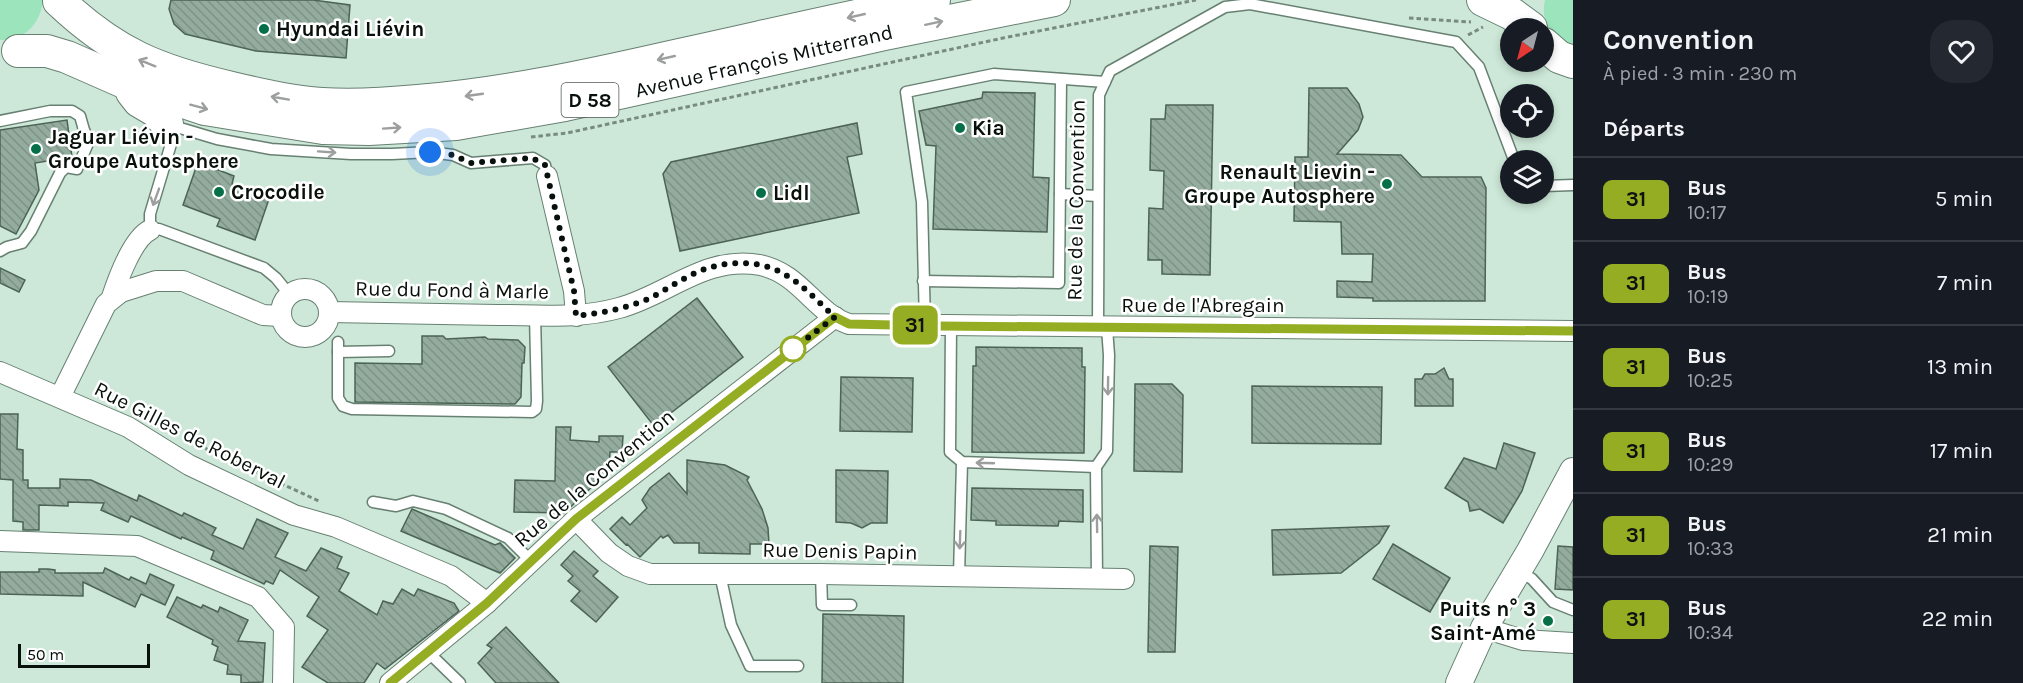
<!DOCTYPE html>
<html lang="fr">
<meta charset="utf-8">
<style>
:root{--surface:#171b24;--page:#242831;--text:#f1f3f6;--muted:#9ea1a6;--line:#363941}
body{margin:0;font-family:Karla,sans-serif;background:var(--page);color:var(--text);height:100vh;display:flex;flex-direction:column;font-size:22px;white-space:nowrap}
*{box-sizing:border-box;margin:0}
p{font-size:20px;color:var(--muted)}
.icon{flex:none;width:33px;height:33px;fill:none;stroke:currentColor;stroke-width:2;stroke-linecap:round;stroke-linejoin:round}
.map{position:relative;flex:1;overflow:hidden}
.drawer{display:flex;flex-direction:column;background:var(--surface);width:450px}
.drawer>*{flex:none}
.badge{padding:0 12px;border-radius:9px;font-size:21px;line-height:39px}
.needle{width:39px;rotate:216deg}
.fabs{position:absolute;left:1500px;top:18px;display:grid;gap:12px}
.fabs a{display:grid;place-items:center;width:54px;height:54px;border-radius:50%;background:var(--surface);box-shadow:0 3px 9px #0003;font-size:30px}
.scale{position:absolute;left:18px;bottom:15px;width:132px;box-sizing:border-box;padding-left:6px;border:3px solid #07100b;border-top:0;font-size:16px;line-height:21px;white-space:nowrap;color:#07100b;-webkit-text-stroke:4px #fff;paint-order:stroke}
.you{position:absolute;width:30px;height:30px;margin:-15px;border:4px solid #fff;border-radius:50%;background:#1a73e8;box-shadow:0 0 0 9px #1a73e833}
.map>.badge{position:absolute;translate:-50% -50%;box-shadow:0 0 0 3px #fff}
h2{padding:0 30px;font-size:22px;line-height:54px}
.round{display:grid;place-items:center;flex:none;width:63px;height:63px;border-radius:24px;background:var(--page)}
.overview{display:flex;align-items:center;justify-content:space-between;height:102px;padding:0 30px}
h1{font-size:28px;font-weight:700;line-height:45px}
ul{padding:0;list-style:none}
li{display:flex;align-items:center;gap:18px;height:84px;padding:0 30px;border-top:2px solid var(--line)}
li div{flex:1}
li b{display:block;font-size:22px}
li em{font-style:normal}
li .badge{min-width:66px;font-weight:700;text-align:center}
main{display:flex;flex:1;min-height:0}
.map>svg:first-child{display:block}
.green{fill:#9ce4bc}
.building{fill:url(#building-back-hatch);stroke:#4c6356;stroke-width:1.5}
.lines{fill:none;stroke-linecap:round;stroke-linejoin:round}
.service-casing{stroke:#678072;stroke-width:13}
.minor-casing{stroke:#678072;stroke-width:22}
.tertiary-casing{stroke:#678072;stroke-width:28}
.primary-casing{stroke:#678072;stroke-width:34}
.path{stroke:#778b7f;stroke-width:3;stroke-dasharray:4.5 3;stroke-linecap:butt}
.service{stroke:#fff;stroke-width:10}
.minor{stroke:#fff;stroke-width:20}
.tertiary{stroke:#fff;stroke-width:26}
.primary{stroke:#fff;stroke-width:32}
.oneway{stroke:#9c9f9d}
.line-casing{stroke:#fff;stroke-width:14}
.line{stroke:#94ad23;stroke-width:9}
.walk{stroke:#07100b;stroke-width:6;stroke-dasharray:0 10.8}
.poi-dot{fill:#057048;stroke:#fff;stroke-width:2}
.stop-dot{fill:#fff;stroke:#94ad23;stroke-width:3}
.labels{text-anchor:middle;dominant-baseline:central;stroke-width:5;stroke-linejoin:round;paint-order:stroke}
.shield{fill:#fff;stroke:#515854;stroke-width:1.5}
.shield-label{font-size:20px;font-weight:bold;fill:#07100b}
.poi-label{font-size:21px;font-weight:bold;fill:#07100b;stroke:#fff;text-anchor:start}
.street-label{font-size:21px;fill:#07100b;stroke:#fff}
</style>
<main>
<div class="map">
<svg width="1573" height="683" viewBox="0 0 1573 683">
<defs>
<pattern id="building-back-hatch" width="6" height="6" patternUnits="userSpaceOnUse" patternTransform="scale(1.5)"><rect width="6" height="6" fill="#93ac9e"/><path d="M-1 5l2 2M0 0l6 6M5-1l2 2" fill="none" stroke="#7d9387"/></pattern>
</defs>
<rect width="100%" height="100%" fill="#cde8d8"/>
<g class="green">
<path d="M0,0H43V1C40,24 24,41 0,40Z"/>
<path d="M1545,0H1573V45C1551,40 1540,21 1545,0Z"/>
</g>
<g class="building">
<polygon points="171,0 313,0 350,5 346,58 256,51 185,34 174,24 169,9"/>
<polygon points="1309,88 1347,88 1359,104 1363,117 1358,130 1337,154 1401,155 1422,177 1481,177 1486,188 1485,301 1373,301 1373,298 1337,297 1337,281 1372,282 1373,254 1342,254 1341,222 1294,221 1295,157 1308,157"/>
<polygon points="983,92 1035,93 1033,177 1049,178 1047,232 933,229 936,146 926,145 919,111 982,98"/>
<polygon points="1166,105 1213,105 1210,275 1162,274 1162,260 1148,260 1149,208 1163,209 1164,171 1150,170 1151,119 1165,119"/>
<polygon points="67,120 72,157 35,163 39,190 16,234 0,226 0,130"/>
<polygon points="857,123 862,154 847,157 859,213 680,251 663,174 671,162"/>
<polygon points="198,162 234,176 232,184 269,199 255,240 217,226 220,219 183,205"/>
<polygon points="0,268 25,280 19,292 0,283"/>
<polygon points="697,298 743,357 654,426 608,367"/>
<polygon points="422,336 443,336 446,339 485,337 488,339 518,340 525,347 524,363 522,363 521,397 515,404 355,402 355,363 422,364"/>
<polygon points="976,347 1082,348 1082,367 1085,367 1084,453 972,452 973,366 976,366"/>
<polygon points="1444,368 1449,379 1453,379 1453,406 1415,406 1415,379 1422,379 1425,374 1435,374"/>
<polygon points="841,377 913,378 912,432 840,431"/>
<polygon points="1135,384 1172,384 1183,395 1182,472 1134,471"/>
<polygon points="1252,386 1382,387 1381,444 1252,443"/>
<polygon points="0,414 18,414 17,449 23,450 23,480 28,480 28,488 60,488 60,479 91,480 137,501 139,495 182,516 184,513 216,528 212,535 243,549 257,519 288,533 275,557 306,571 321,548 342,557 337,568 349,573 339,591 377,615 383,601 393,604 402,589 414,596 418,589 454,603 459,611 385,669 377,663 364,683 328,683 302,667 328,630 307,616 319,597 280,570 273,584 266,581 264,584 211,559 214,551 182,537 181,539 131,516 128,522 101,510 104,503 68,502 68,506 39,505 39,530 23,530 23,522 13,521 13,480 0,479"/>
<polygon points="556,427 571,427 570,440 599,442 599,436 623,436 622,452 610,452 609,471 597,482 592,482 592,487 564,513 514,512 515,480 555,481"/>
<polygon points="1504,443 1535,453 1522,491 1503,523 1480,509 1470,511 1468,502 1445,488 1464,458 1496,469"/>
<polygon points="687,460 725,465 749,477 747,480 762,509 768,528 769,544 750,544 750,554 699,553 699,543 674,543 668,535 663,538 661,536 640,557 627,544 626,545 610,529 622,517 630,525 647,508 642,500 650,488 669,473 687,494"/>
<polygon points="836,470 888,471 887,523 871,523 862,528 851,523 836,522"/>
<polygon points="972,488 1083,490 1083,522 1059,521 1058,526 996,525 996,521 971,520"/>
<polygon points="412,509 495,545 500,543 515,558 500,573 401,531"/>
<polygon points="1389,526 1379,543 1341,573 1273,575 1272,530"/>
<polygon points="1393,544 1450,578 1430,612 1373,579"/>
<polygon points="1150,546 1178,547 1175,652 1148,652"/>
<polygon points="1558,546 1573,547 1573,590 1555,589"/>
<polygon points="574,551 598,571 593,576 618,597 596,622 571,601 580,591 568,581 573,576 561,565"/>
<polygon points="105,568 129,580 131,577 146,584 150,574 174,585 165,605 141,594 135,607 83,582 83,596 0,594 0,572 39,572 39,569 48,569 55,570 55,573 103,573"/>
<polygon points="177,597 201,608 203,605 218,612 220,607 248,620 238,641 265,643 263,682 241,683 241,675 227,674 228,665 214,660 218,647 212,644 213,640 167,617"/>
<polygon points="823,614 904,616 903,683 822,683"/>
<polygon points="506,627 559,683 496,683 478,663 492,648 487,645"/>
</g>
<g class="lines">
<g class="service-casing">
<g id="service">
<polyline points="0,121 50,111 72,111 80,116 84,130 89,141 77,169 66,167 60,173 31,231 22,243 7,247 0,251"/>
<polyline points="170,125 217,139 271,149 351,154 392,154 430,152 453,155 471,163 533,158 545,165 547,176"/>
<polyline points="168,127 171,144 150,214 150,230 159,229 264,268 276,278 289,294"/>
<polyline points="1544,186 1573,185"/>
<polyline points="1060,194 1098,196"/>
<polyline points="923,281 1059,283 1061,79"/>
<polyline points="925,325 922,202 906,92 994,74 1105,82"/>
<polyline points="951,326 950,452 962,462 1096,467 1107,451 1109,355 1107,328"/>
<polyline points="1098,328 1099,95 1110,71 1225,7 1250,4 1456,42 1479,67 1514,160"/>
<polyline points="338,342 338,398 343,406 352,409 532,412 536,409 537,401 535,315"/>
<polyline points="338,352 389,351"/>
<polyline points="1096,467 1097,579"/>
<polyline points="373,502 396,506 413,501 446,509 508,538 531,561"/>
<polyline points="1518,570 1532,579 1553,602 1573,610"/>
<polyline points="720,574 731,625 750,666 798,666"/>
<polyline points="821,574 822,605 851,605"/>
<polyline points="959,576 962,462"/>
<polyline points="428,652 460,683"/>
</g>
</g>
<g class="minor-casing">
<g id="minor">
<polyline points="547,176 574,291 576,316"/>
<circle cx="305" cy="313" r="24"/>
<path d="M112,297C118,279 133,238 150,230"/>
<path d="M329,312C385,313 441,314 497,315C538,315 579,319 619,308C668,295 705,255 760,265C800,273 815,313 849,324L1573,331"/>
<polyline points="0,372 128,427 189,465 294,515 336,527 451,576 487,603"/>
<polyline points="60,397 106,304 121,292 156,281 183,281 263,315 281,316"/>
<polyline points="576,519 609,553 628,566 650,574 821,574 1124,579"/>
<polyline points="0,541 137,546 258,597 284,627 283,683"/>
<polyline points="1484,628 1523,640 1573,643"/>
<polyline points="390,683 487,603 576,519 835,317"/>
</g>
</g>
<g class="tertiary-casing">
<polyline id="tertiary" points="1459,683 1484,628 1530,551 1573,471"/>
</g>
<g class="primary-casing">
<g id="primary">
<polyline points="1483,0 1512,14 1531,28"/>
<path d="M59,1C115,54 158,71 232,88C261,95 291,102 322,104C354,106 386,104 418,101C503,94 586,76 670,57C758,38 846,17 934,0"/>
<polyline points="1544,44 1559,57 1573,62"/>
<polyline points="18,51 47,51 67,57 124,82 205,109 323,128 369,129 456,124 565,105 885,34 1054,0"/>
<polyline points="132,92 139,101 156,111 167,124"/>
</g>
</g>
<g class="path">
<polyline points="1409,18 1471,22"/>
<polyline points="1468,35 1483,27"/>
<polyline points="531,137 567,133 1003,38 1196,0"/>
<polyline points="185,439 321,502"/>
</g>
<use href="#service" class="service"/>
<use href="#minor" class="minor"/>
<use href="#tertiary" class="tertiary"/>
<use href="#primary" class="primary"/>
</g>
<defs><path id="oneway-shaft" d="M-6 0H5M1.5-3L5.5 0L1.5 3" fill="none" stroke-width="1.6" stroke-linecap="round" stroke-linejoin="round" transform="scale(1.5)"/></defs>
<g class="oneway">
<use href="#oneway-shaft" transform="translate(856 16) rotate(167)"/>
<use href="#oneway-shaft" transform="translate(934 23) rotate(-12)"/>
<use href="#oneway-shaft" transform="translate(666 58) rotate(167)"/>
<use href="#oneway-shaft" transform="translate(147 63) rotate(-158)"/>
<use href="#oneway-shaft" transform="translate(474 95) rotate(172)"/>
<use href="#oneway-shaft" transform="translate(280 98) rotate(-170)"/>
<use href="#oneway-shaft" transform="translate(199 107) rotate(15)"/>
<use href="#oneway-shaft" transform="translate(392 128) rotate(-4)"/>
<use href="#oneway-shaft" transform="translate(327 152) rotate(4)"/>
<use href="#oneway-shaft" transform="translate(156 197) rotate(110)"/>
<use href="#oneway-shaft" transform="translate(1108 386) rotate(91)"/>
<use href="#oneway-shaft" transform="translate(985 463) rotate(-178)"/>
<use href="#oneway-shaft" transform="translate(1097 523) rotate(-91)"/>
<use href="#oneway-shaft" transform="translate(960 540) rotate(92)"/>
</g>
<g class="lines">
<g class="line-casing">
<polyline id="line" points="390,683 487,603 576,519 835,317 849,324 938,326 1573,331"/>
</g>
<use href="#line" class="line"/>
<path class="walk" d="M430,152L453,155L471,163L532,158L545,165L574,291L576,316C601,313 625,309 648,299C667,290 685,276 705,269C729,261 759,260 782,273C802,283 818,302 835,317L793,349"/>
</g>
<g class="poi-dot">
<circle cx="264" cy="29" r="6"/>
<circle cx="960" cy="128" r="6"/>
<circle cx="36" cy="149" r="6"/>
<circle cx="1387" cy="184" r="6"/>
<circle cx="219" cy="192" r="6"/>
<circle cx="761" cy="193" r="6"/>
<circle cx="1548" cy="621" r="6"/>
</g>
<circle class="stop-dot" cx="793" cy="349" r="12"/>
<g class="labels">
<rect class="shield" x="561.5" y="83" width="57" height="34" rx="4.5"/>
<g class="shield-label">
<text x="590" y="100">D 58</text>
</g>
<g class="poi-label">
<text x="276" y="29">Hyundai Liévin</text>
<text x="972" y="128">Kia</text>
<text x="48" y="137">Jaguar Liévin -<tspan x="48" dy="24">Groupe Autosphere</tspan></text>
<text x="1375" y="172" text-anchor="end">Renault Lievin -<tspan x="1375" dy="24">Groupe Autosphere</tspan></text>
<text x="231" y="192">Crocodile</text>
<text x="773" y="193">Lidl</text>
<text x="1536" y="609" text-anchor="end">Puits n° 3<tspan x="1536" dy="24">Saint-Amé</tspan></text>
</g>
<g class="street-label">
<text transform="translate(764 61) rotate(-13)">Avenue François Mitterrand</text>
<text transform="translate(1076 200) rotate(-89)">Rue de la Convention</text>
<text transform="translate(452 290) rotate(1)">Rue du Fond à Marle</text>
<text x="1203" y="305">Rue de l'Abregain</text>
<text transform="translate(190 435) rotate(27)">Rue Gilles de Roberval</text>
<text transform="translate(594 478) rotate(-40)">Rue de la Convention</text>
<text transform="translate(840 551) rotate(1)">Rue Denis Papin</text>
</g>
</g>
</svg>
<div class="fabs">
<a><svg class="needle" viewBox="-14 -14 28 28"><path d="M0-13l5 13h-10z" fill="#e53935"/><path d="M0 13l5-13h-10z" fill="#9ea1a6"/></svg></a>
<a><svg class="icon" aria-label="locate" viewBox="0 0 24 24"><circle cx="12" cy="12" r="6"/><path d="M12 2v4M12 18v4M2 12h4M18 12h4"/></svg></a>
<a><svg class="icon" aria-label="layers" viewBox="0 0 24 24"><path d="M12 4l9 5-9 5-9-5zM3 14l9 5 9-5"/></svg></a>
</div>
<div class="scale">50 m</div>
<div class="you" style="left:430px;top:152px"></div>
<b class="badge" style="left:915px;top:325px;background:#94ad23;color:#111">31</b>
</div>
<section class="drawer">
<div class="overview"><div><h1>Convention</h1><p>À pied · 3 min · 230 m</p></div><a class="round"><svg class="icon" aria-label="heart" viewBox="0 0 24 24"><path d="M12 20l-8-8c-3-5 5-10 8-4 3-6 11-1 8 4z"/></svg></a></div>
<h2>Départs</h2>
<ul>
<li><span class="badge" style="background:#94ad23;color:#111">31</span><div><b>Bus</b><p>10:17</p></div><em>5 min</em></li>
<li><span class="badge" style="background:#94ad23;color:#111">31</span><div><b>Bus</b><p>10:19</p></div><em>7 min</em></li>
<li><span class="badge" style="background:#94ad23;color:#111">31</span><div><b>Bus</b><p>10:25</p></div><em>13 min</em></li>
<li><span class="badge" style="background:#94ad23;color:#111">31</span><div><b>Bus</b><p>10:29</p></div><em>17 min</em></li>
<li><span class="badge" style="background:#94ad23;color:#111">31</span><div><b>Bus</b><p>10:33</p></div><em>21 min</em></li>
<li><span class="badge" style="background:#94ad23;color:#111">31</span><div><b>Bus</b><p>10:34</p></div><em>22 min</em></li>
</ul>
</section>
</main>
